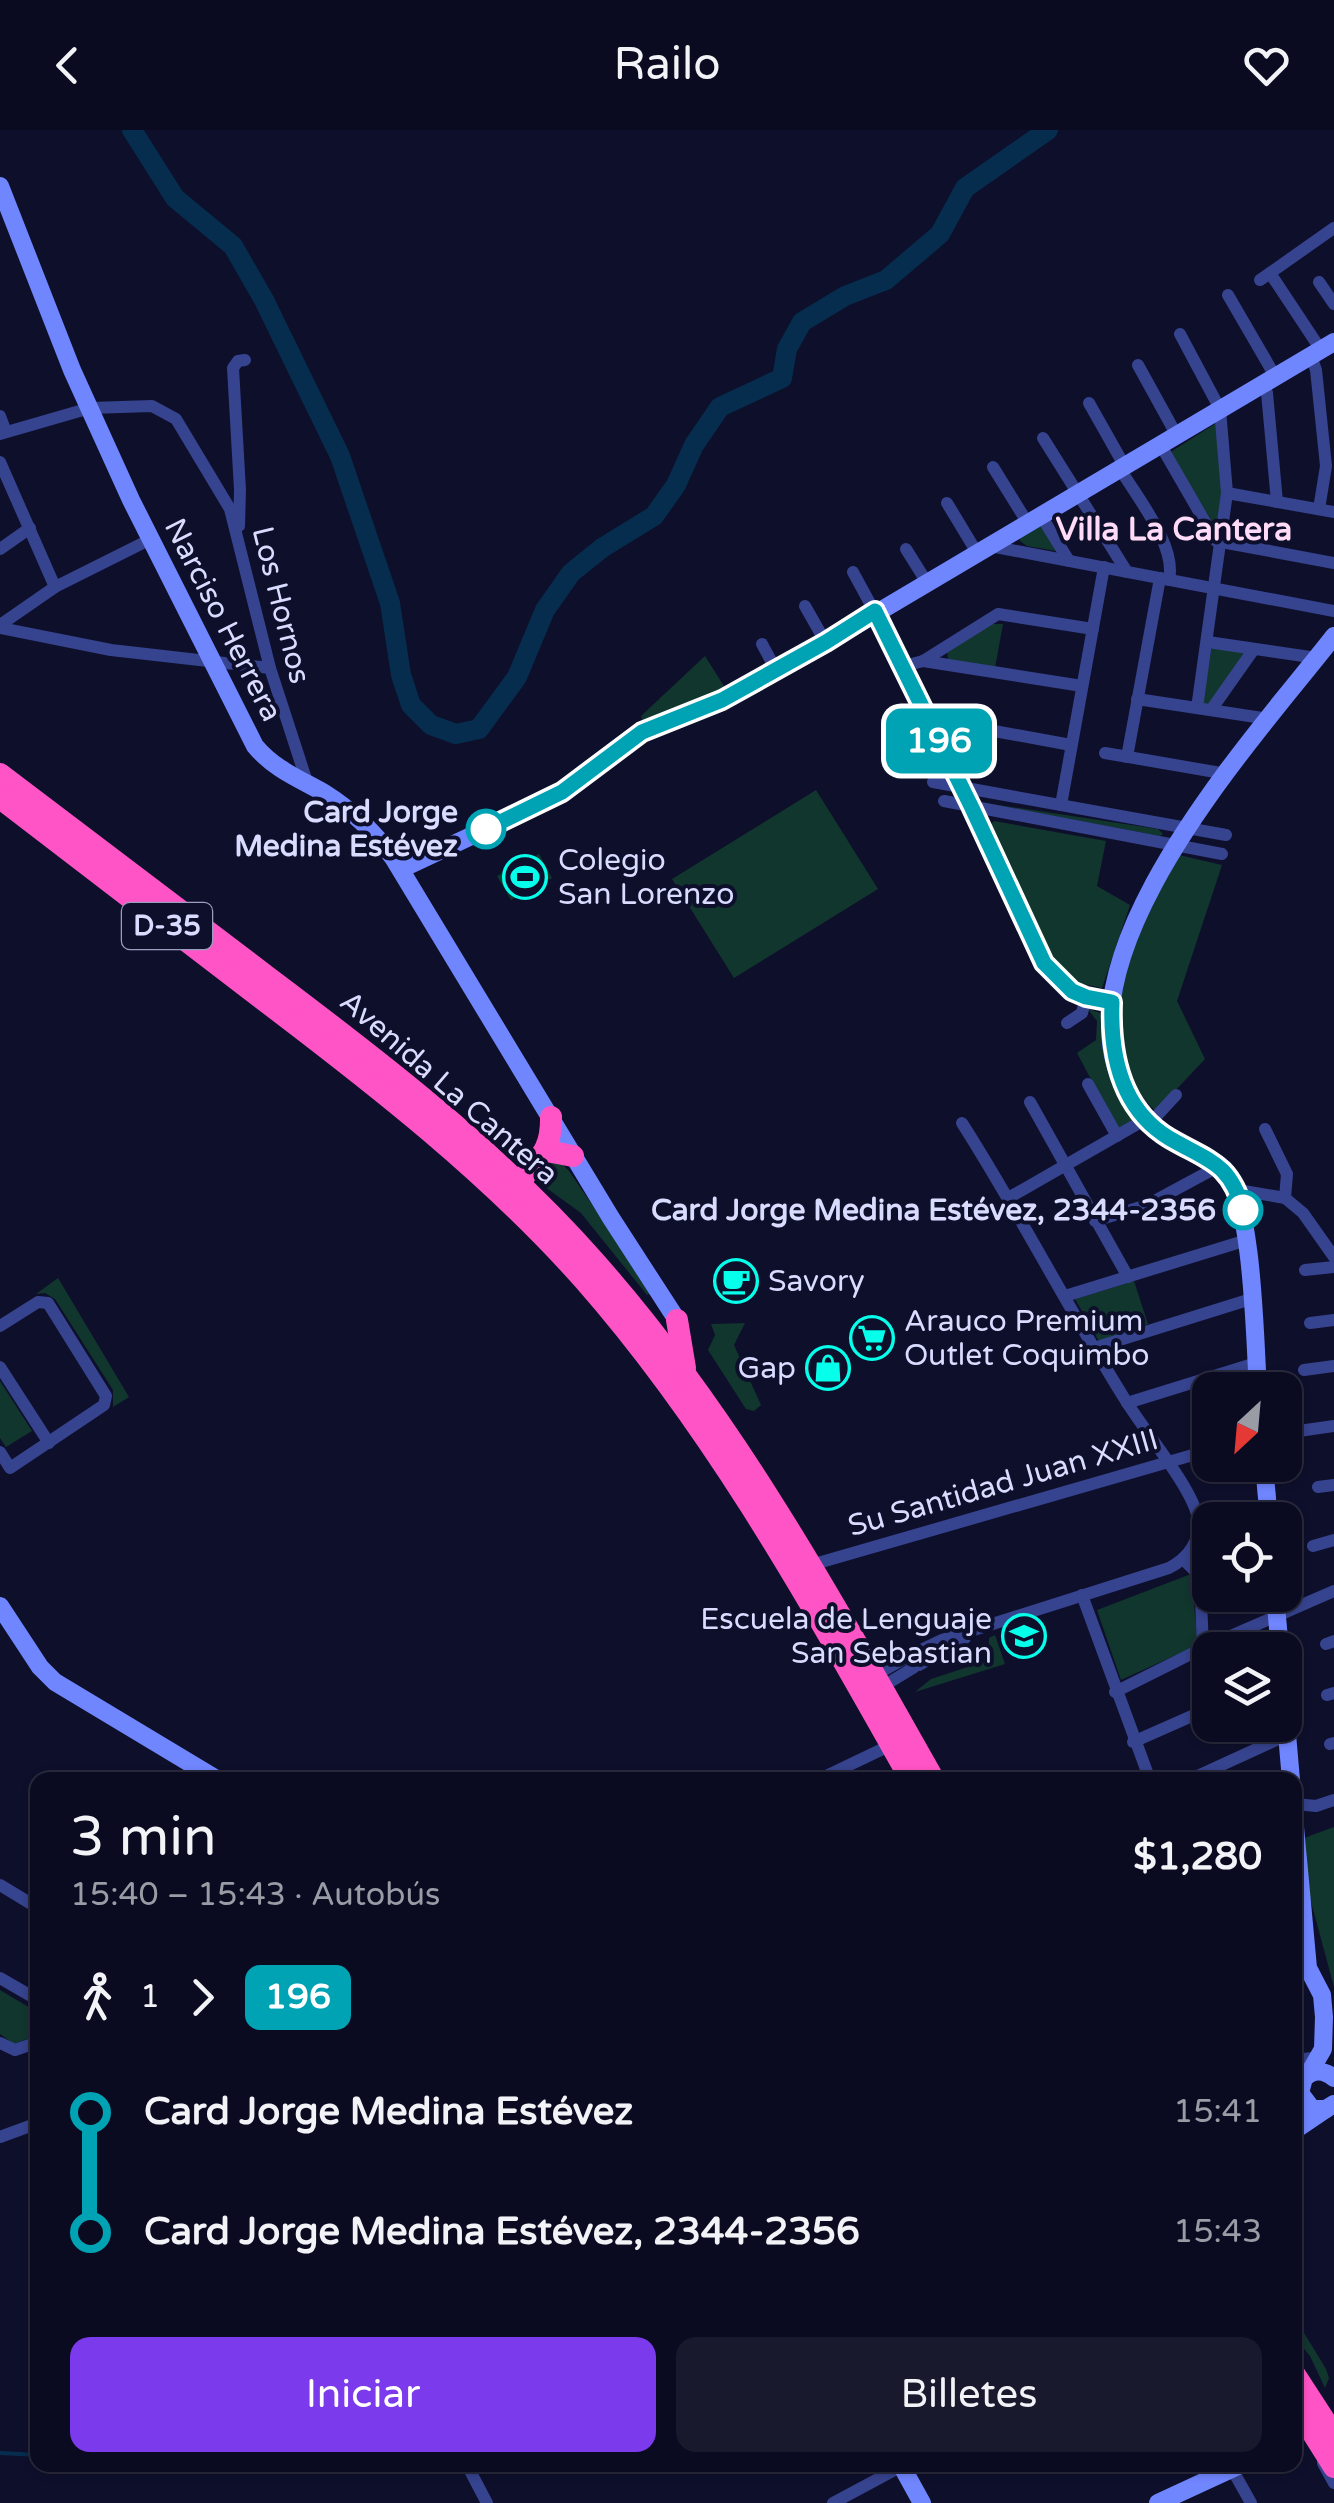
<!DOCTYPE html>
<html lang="es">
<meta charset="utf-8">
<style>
:root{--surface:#0a0b20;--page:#18192d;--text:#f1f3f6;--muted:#999ba5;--line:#2a2b3e;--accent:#7c3aed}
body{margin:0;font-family:"Varela Round",sans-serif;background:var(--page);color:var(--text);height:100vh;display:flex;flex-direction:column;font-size:38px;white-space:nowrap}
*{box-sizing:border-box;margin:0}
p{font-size:32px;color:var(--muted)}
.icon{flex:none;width:55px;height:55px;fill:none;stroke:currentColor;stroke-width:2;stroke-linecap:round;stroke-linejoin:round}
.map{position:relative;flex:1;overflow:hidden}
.side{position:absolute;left:30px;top:1642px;width:1272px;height:700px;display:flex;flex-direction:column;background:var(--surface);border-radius:20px;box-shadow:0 2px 8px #0004,0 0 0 2px var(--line)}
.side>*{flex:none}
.badge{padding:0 20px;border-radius:15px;font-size:35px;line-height:65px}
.needle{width:65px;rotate:206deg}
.controls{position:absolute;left:1192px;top:1242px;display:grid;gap:20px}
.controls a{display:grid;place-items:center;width:110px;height:110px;border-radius:20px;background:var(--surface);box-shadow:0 2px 8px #0004,0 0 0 2px var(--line);font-size:50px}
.map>.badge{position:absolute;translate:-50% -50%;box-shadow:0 0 0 5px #fff}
.legs{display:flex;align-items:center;gap:15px;height:110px;padding:0 40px;font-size:32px}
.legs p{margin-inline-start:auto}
.head{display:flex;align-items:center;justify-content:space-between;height:170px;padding:0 40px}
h1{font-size:55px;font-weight:600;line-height:75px}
.button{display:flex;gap:20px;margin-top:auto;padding:20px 40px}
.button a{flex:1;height:115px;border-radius:20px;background:var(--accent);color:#fff;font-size:40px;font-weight:600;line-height:115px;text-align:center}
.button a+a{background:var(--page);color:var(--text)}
ul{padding:0 40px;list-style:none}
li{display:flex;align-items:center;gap:35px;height:120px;font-size:38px}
li i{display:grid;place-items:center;width:15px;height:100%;margin:0 12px;background:currentColor}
li i::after{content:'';width:25px;height:25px;margin:-12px;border:8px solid;border-radius:50%;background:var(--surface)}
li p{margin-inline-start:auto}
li:first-child i{background:linear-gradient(#0000 50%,currentColor 0)}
li:last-child i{background:linear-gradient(currentColor 50%,#0000 0)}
header{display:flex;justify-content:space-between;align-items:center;height:130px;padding:0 40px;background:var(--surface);font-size:45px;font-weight:600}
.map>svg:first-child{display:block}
.green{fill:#11362e}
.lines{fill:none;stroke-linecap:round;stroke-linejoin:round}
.stream{stroke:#062d4d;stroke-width:4}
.river{stroke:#062d4d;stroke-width:20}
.street{stroke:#36438e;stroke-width:12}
.secondary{stroke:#7086ff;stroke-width:18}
.highway{stroke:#ff54c5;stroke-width:22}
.line-1-casing{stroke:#fff;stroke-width:22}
.line-1{stroke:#00a3b4;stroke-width:15}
.stop-1-dot{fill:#fff;stroke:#00a3b4;stroke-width:5}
.labels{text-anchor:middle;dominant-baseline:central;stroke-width:8;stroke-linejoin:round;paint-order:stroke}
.shield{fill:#0e0f2b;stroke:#9c9ebf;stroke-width:2.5}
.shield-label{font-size:28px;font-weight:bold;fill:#d9dbff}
.street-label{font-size:30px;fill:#d9dbff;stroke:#0e0f2b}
.stop-label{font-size:30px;font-weight:bold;fill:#d9dbff;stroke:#0e0f2b;text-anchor:end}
.poi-label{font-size:30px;fill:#d9dbff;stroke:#0e0f2b;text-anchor:start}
.neighbourhood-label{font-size:32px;font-weight:bold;fill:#ffdbf8;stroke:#0e0f2b}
</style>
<header><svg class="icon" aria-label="back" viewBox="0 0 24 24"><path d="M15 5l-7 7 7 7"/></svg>Railo<svg class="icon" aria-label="heart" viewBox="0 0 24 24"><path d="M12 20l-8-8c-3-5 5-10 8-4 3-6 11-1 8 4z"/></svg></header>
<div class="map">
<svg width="1334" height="2373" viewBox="0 0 1334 2373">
<rect width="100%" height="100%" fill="#0e0f2b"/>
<g class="green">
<polygon points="1218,292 1222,370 1219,396 1216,398 1169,323"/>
<polygon points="1041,394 1056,421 1027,416 1020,411 1020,406"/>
<polygon points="988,494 1003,494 995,538 948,529 947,521"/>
<polygon points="1212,516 1247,522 1209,576 1202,575"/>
<polygon points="705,526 727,561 643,593 641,586"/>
<polygon points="816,660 878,759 734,848 672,749"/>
<polygon points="979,672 1158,699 1163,704 1160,706"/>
<polygon points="994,691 1106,711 1097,756 1130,775 1102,858 1078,853 1053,833 989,696"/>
<polygon points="539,724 552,748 511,770 497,746"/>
<path d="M1179,725L1222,735L1177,871L1205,929L1156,981C1142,971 1134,952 1128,936C1102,855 1142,794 1179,725Z"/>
<polygon points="1087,878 1100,883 1137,990 1118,1000 1077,923 1096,910 1097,891"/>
<polygon points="553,1025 569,1041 653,1163 647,1165 581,1083 530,1046"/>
<polygon points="58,1148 129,1267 113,1277 113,1260 55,1169 45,1163 36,1164"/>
<polygon points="1134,1151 1148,1194 1100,1213 1075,1169"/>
<polygon points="745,1193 734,1215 761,1275 754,1281 746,1279 708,1220 715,1205 711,1194"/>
<polygon points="0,1251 32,1301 6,1317 0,1308"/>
<polygon points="1191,1444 1198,1515 1121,1550 1097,1480"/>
<polygon points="995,1505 1005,1534 915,1562 931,1549 989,1530 989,1508"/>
<polygon points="1334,1697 1334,1857 1310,1768 1304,1708"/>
<polygon points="0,1860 37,1882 37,1905 14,1914 0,1904"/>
<polygon points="1295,2188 1326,2239 1329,2248 1325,2258 1310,2226 1295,2208"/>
</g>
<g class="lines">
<polyline class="stream" points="0,2323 38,2325"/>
<polyline class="river" points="132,0 175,68 233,116 264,170 340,326 390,473 401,545 411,575 431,595 456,604 479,599 517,547 545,480 571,443 602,418 654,386 676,355 694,315 720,277 782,248 787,219 802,192 845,166 886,150 940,104 965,58 1048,0"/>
<g class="street">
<polyline points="1270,143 1321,220"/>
<polyline points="1260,150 1334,98"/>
<polyline points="1319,152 1334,174"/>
<polyline points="1228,165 1275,246"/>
<polyline points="1180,204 1220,279 1227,363 1197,578"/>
<polyline points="1311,226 1316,240 1326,336 1319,379"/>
<polyline points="1138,235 1176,304"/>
<polyline points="1263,253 1267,263 1277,372"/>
<polyline points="1089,273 1124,335"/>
<polyline points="0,286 6,302"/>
<polyline points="0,304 90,278 152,276 176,289 230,379 270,538 308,655"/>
<polyline points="1043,308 1127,442"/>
<polyline points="1160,314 1216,411 1334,433"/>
<polyline points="0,332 55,457"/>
<polyline points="993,337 1027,392"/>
<path d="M1119,337C1137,368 1177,415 1169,450"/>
<polyline points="1227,363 1334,382"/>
<polyline points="947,373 976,421"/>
<polyline points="1040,384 1069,431"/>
<polyline points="239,396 240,360 233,238 238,231 245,230"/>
<polyline points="990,416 1334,481"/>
<polyline points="0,419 30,398"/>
<polyline points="906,419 926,451"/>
<path d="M853,442L904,536L1043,833C1060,857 1083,870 1112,871"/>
<polyline points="805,476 826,513"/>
<polyline points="0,495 55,457 151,409"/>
<polyline points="0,498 111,520 270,538"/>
<polyline points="1208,512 1317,528"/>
<polyline points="762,514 776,540"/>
<polyline points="923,531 1082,556"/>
<polyline points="904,536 923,531 998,484 1093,499"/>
<polyline points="1137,569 1269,589"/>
<polyline points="1211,580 1254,519"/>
<polyline points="929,589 1071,615"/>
<polyline points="1105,623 1227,644"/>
<polyline points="1127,627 1160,448"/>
<polyline points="933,652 1226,705"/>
<polyline points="944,671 1222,724"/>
<polyline points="1061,675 1104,437"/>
<polyline points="1067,893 1082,883 1086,867"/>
<polyline points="1088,954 1117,1006"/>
<polyline points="1030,972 1128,1147"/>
<polyline points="1150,993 1176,965"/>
<polyline points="1265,999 1287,1044 1285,1068"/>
<polyline points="1238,1060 1285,1068 1303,1083 1334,1127"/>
<polyline points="1010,1067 1146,989"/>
<polyline points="1095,1091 1147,1075 1221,1035"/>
<polyline points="1305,1140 1334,1137"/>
<polyline points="1065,1166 1247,1110"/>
<polyline points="1310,1193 1334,1190"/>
<polyline points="0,1196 38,1172 48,1173 106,1266 104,1275 10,1338 0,1322"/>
<polyline points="1094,1218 1251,1169"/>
<polyline points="0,1237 49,1313"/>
<polyline points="1304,1240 1334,1236"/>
<polyline points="1127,1273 1256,1233"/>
<polyline points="1285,1303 1334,1296"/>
<polyline points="1318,1357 1334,1355"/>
<polyline points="1313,1416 1334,1410"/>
<polyline points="1183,1429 1200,1446 1203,1518"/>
<polyline points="811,1435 1210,1320"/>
<polyline points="1082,1465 1150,1650"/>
<polyline points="1326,1514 1334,1511"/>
<path d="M913,1524L942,1510L1169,1438C1188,1428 1201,1411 1198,1389C1194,1360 1143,1299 1126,1271C1069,1180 1020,1084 962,993"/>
<polyline points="919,1535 965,1508"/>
<polyline points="870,1548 907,1527"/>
<polyline points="877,1560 913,1538"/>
<polyline points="1115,1562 1203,1518 1334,1461"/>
<polyline points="1327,1565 1334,1563"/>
<polyline points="1133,1612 1210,1578"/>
<polyline points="1330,1614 1334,1613"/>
<polyline points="818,1650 891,1615"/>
<polyline points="1189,1650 1287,1605"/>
<polyline points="1295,1674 1316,1676 1334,1670"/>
<polyline points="0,1755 38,1778"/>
<polyline points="0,1848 38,1870"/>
<polyline points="0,1913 15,1920 38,1912"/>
<polyline points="1295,1930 1321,1927"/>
<polyline points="0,2007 38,1993"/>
<polyline points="1323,2333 1334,2353"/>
<polyline points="467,2335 487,2373"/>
<polyline points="1232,2339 1251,2373"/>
<polyline points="833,2373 902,2336"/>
</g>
<g class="secondary">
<path d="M0,56L72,240L131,370L255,616C275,640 300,649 326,664C353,681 375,703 394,729L611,1088L677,1190"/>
<polyline points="401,739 552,668 634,607 722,570 826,513 1334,212"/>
<path d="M1258,1260C1255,1214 1253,1068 1224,1039C1215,1030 1202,1025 1191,1020C1165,1006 1145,992 1129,966C1046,832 1257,605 1334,506"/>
<polyline points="1264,1335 1269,1390"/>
<polyline points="1275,1465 1280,1520"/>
<polyline points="0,1476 40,1537 55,1552 218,1650"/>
<polyline points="1285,1581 1291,1650"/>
<polyline points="1295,1697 1308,1838 1322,1865 1324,1887 1323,1919 1308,1945"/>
<path d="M1334,1948C1324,1940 1314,1939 1304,1948L1300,1963L1312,1979H1326L1334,1974"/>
<polyline points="1295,2000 1326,1979"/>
<polyline points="901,2335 922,2373"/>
<polyline points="1158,2373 1240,2335"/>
</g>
<g class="highway">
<path d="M0,644C89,711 177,778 265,845C382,933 498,1022 595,1132C733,1288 832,1470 934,1650"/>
<path d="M0,668C88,736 177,803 265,871C377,956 490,1044 584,1150C716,1300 813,1477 911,1650"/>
<polyline points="547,1021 573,1026"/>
<path d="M513,1065C528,1030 552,1032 551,987"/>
<polyline points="677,1190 685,1238"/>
<polyline points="1295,2245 1334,2305"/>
<polyline points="1295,2275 1334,2337"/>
</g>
</g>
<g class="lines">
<g class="line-1-casing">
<path id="line-1" d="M486,699L562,662L642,602L722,570L826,512L875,481L972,678L1044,833L1072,861L1086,867L1112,872C1110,924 1121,979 1169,1008C1208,1031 1230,1032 1243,1080"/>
</g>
<use href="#line-1" class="line-1"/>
</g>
<defs>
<g id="stadium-ring" transform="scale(2.25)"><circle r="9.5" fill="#0e0f2b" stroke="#05ffea" stroke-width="1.5"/><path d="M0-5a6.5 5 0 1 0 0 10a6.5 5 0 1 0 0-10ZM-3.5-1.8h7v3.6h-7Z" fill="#05ffea"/></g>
<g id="cafe-ring" transform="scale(2.25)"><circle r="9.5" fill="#0e0f2b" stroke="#05ffea" stroke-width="1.5"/><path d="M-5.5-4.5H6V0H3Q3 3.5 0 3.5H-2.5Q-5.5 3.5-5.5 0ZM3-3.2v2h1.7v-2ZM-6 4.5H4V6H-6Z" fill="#05ffea"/></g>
<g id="supermarket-ring" transform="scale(2.25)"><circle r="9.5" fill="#0e0f2b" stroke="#05ffea" stroke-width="1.5"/><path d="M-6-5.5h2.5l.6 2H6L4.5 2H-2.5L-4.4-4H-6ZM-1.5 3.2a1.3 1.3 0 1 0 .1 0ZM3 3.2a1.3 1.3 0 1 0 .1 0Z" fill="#05ffea"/></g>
<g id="shop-ring" transform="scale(2.25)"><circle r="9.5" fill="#0e0f2b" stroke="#05ffea" stroke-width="1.5"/><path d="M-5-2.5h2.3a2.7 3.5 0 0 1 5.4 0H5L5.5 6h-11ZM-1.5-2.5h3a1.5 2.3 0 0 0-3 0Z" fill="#05ffea"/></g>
<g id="school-ring" transform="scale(2.25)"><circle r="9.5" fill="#0e0f2b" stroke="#05ffea" stroke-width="1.5"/><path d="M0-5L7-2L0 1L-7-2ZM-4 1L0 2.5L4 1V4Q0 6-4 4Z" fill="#05ffea"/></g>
</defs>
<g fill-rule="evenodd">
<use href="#stadium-ring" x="525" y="747"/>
<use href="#cafe-ring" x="736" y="1151"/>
<use href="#supermarket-ring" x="872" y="1208"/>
<use href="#shop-ring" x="828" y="1238"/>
<use href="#school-ring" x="1024" y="1506"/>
</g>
<g class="stop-1-dot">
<circle cx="486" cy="699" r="18"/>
<circle cx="1243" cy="1080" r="18"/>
</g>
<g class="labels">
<rect class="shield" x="122" y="773" width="90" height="46" rx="8"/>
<g class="shield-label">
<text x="167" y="796">D-35</text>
</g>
<g class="street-label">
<text transform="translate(281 475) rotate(76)">Los Hornos</text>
<text transform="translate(223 490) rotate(63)">Narciso Herrera</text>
<text transform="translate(449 958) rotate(41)">Avenida La Cantera</text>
<text transform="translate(1003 1353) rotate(-16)">Su Santidad Juan XXIII</text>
</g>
<g class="stop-label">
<text x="458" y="682">Card Jorge<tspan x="458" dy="34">Medina Estévez</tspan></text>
<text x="1216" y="1080">Card Jorge Medina Estévez, 2344-2356</text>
</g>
<g class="poi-label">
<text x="558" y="730">Colegio<tspan x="558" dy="34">San Lorenzo</tspan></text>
<text x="768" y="1151">Savory</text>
<text x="904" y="1191">Arauco Premium<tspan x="904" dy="34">Outlet Coquimbo</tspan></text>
<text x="796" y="1238" text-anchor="end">Gap</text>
<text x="992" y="1489" text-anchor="end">Escuela de Lenguaje<tspan x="992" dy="34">San Sebastian</tspan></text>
</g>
<g class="neighbourhood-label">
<text x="1174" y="400">Villa La Cantera</text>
</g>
</g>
</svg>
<div class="controls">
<a><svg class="needle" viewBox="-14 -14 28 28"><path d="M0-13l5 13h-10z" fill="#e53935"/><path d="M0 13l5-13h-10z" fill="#999ba5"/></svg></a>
<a><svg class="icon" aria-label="locate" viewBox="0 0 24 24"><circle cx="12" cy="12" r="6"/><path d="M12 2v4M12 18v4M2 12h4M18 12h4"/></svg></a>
<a><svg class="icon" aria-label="layers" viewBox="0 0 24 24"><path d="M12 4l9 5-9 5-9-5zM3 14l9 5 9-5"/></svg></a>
</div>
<b class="badge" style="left:939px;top:611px;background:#00a3b4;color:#fff">196</b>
<section class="side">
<div class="head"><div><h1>3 min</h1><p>15:40 – 15:43 · Autobús</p></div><b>$1,280</b></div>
<div class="legs"><svg class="icon" aria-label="walk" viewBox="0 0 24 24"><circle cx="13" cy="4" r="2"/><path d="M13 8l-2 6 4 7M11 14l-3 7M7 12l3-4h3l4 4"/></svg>1<svg class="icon" aria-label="forward" viewBox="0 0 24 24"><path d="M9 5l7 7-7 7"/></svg><b class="badge" style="background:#00a3b4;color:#fff">196</b></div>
<ul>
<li><i style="color:#00a3b4"></i><b>Card Jorge Medina Estévez</b><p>15:41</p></li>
<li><i style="color:#00a3b4"></i><b>Card Jorge Medina Estévez, 2344-2356</b><p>15:43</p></li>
</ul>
<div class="button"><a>Iniciar</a><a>Billetes</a></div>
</section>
</div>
